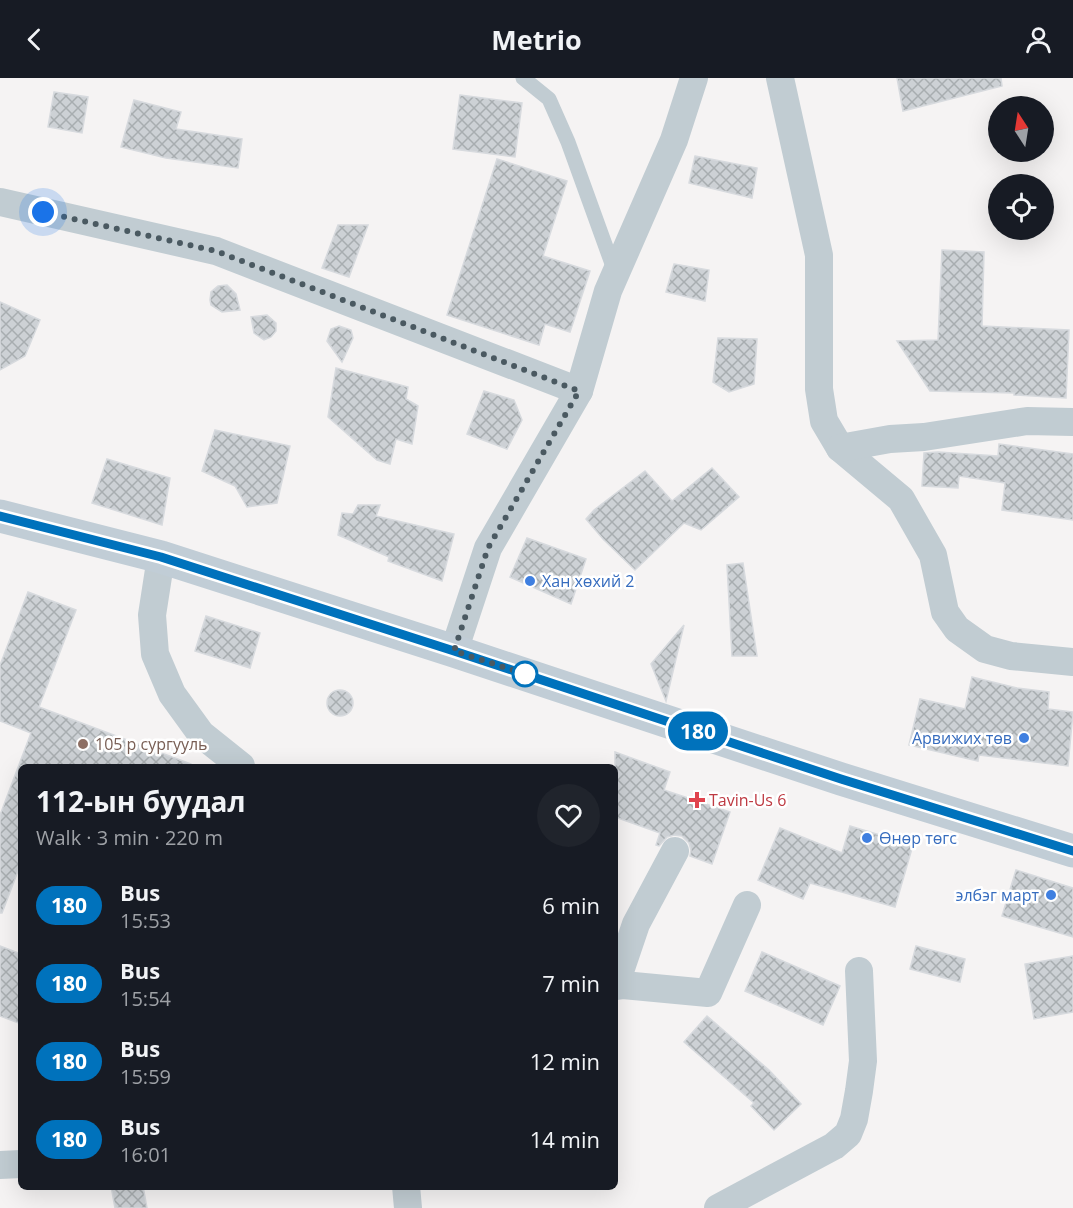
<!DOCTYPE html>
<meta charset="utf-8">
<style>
:root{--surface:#171b24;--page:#20242c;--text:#f1f3f6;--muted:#9ea1a6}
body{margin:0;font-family:"Open Sans",sans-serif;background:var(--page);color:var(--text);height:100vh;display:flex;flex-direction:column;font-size:22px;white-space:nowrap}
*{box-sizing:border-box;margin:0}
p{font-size:20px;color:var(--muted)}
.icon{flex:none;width:33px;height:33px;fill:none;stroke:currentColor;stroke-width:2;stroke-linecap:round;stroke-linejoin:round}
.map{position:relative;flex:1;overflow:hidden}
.drawer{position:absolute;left:18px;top:686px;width:600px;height:426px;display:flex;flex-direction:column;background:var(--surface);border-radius:9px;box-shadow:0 6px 24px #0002}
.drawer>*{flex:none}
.badge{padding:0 12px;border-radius:20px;font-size:21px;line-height:39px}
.needle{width:39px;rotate:348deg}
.buttons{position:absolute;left:988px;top:18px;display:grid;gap:12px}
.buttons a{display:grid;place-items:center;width:66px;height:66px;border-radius:50%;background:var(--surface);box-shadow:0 6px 24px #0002;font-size:30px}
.you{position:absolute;width:30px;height:30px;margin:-15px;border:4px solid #fff;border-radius:50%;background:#1a73e8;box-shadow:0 0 0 9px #1a73e833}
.map>.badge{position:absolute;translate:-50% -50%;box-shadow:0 0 0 3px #fff}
.round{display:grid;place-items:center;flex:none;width:63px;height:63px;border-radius:32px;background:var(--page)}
.overview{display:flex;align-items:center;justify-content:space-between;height:102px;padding:0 18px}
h1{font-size:28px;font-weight:700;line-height:45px}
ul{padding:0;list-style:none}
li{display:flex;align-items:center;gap:18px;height:78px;padding:0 18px}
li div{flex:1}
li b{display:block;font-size:22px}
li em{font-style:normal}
li .badge{min-width:66px;font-weight:700;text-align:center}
header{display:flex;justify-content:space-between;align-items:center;height:78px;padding:0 18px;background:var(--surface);font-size:27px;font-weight:700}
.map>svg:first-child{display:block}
.building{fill:url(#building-cross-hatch);stroke:#d7dade;stroke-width:1.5}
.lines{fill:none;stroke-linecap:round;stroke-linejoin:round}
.lane{stroke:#c1ccd2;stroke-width:15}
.street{stroke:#c1ccd2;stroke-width:28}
.secondary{stroke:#c1cdd6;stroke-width:33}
.line-casing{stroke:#fff;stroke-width:14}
.line{stroke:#0072bc;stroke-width:9}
.walk{stroke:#4a5961;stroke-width:6;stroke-dasharray:0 10.8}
.shop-dot{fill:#3f7fe0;stroke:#fff;stroke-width:2}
.stop-dot{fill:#fff;stroke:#0072bc;stroke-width:3}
.education-dot{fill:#8d6e63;stroke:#fff;stroke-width:2}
.health-dot{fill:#e0444e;stroke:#fff;stroke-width:2}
.labels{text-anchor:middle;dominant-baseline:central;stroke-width:5;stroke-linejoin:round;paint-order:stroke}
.shop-label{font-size:16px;fill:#366cbe;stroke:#fff;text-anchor:start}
.education-label{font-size:16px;fill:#785e54;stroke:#fff;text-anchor:start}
.health-label{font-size:16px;fill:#be3a42;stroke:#fff;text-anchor:start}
</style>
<header><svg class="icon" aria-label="back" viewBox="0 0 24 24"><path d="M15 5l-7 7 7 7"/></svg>Metrio<svg class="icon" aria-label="person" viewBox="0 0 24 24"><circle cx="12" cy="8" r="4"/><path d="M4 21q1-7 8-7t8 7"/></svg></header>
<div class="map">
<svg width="1073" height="1130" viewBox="0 0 1073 1130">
<defs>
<pattern id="building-cross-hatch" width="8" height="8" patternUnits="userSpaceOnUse" patternTransform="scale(1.5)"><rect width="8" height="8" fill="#cdd1d5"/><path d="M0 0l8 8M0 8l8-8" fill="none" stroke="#a8adb0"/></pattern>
</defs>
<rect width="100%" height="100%" fill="#f5f3f3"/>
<g class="building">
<polygon points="897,0 1001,0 1002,8 903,33"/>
<polygon points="54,14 88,19 82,55 48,49"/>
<polygon points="460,17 522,25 515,79 453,71"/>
<polygon points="134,22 181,34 176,51 242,61 238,90 166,80 121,69"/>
<polygon points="695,78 757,90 752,120 689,105"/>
<polygon points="497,81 567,103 543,178 590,193 570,254 545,246 539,267 447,237"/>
<polygon points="338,147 368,147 349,199 322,190"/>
<polygon points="942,172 984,174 982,248 1069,252 1066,320 1014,317 1014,315 930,313 897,263 938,262"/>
<polygon points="674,186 709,192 705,223 666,214"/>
<polygon points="227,207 236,216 240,232 222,234 211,227 210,222 211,214 218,208"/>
<polygon points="0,224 40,242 25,278 0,292"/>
<polygon points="267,237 276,245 276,253 271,259 264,262 254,255 251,239"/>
<polygon points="339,248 351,252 353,260 342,284 327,263 331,251"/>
<polygon points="718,260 757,261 754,306 729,314 713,304"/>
<polygon points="336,290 408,309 406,321 418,328 412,366 396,361 390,386 377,382 328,339"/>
<polygon points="484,313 514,322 522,342 507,371 467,356"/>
<polygon points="215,352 290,368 277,425 247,429 235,408 202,393"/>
<polygon points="999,366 1073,376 1073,442 1002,432 1005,405 959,398 958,410 922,408 924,375 938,374 998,378"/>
<polygon points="107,381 170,400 162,447 92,425"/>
<polygon points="712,390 739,419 701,452 684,445 635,492 603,461 586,441 594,432 645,393 672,423"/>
<polygon points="358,427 380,427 376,438 454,456 442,503 388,483 389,479 338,457 342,435 353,436"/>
<polygon points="527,460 586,481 571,526 510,499"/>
<polygon points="743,485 757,578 732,578 727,487"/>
<polygon points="28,514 76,532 39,629 191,686 191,688 21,688 21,785 2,835 0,835 0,737 31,655 0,643 0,587"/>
<polygon points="206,538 260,555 250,590 195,573"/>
<polygon points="684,547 666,623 651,586"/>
<polygon points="972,599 1017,610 1049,614 1048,631 1073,634 1068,688 979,677 978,683 909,667 920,621 965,631"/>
<circle cx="340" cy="625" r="13"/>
<polygon points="615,674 670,694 664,712 730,734 712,786 690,778 691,772 689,765 682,758 674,757 667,759 659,768 656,767 660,755 615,739"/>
<polygon points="850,748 913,767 895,829 810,805 803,821 758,802 780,750 842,775"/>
<polygon points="1016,792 1073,810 1073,859 1002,838"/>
<polygon points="0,868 21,876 21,946 0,938"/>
<polygon points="916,868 965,881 960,904 910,891"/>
<polygon points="762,874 840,908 823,947 745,913"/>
<polygon points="1073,878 1073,934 1034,941 1025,886"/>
<polygon points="707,938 769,992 801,1026 774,1052 751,1028 754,1025 684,964"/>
<polygon points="111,1108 143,1108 147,1130 115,1130"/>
</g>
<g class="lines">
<polyline class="lane" points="523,0 549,21 568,64 615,194"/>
<g class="street">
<polyline points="780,0 819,177 819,311 824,343 840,370 901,421 933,477 945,534 957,551 985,571 1011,578 1073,584"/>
<polyline points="0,124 216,173 579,313"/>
<polyline points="840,370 890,361 924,359 1027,343 1073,344"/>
<polyline points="161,479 152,537 155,576 172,616 201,656 241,688"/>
<polyline points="454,573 488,470 579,313 608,213 674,62 694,0"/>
<polyline points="615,908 623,907 708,915 747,827"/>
<polyline points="615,908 636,846 675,773"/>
<polyline points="0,1087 21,1086"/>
<polyline points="406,1108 408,1130"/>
<polyline points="718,1130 834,1068 848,1056 854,1041 859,1013 863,983 859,893"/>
</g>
<polyline class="secondary" points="0,438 161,479 454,573 841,701 1073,773"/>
</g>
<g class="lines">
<g class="line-casing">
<polyline id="line" points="0,438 161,479 454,573 841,701 1073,773"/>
</g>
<use href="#line" class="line"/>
<polyline class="walk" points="43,134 216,173 579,313 488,470 454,573 525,596"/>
</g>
<g class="shop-dot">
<circle cx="530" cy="503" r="6"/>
<circle cx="1024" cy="660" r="6"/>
<circle cx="867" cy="760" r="6"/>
<circle cx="1051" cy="817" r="6"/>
</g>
<circle class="stop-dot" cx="525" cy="596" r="12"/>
<circle class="education-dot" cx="83" cy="666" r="6"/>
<path class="health-dot" d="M694 713h6v6h6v6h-6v6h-6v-6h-6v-6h6z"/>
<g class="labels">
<g class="shop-label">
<text x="542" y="503">Хан хөхий 2</text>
<text x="1012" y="660" text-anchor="end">Арвижих төв</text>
<text x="879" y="760">Өнөр төгс</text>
<text x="1039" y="817" text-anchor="end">элбэг март</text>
</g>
<g class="education-label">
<text x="95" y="666">105 р сургууль</text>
</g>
<g class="health-label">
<text x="709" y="722">Tavin-Us 6</text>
</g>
</g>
</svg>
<div class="buttons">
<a><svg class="needle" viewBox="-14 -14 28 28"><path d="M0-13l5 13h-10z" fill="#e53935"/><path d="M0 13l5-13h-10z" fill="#9ea1a6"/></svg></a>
<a><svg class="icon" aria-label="locate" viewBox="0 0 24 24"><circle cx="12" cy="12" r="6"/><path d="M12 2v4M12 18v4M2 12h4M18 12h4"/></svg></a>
</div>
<div class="you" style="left:43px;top:134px"></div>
<b class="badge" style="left:698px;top:653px;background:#0072bc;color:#fff">180</b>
<section class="drawer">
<div class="overview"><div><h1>112-ын буудал</h1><p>Walk · 3 min · 220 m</p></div><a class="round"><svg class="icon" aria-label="heart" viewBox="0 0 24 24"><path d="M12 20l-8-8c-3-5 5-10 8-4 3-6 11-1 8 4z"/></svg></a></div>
<ul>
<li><span class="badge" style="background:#0072bc;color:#fff">180</span><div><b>Bus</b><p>15:53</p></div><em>6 min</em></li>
<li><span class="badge" style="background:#0072bc;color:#fff">180</span><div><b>Bus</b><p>15:54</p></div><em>7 min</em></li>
<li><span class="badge" style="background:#0072bc;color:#fff">180</span><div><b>Bus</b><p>15:59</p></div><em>12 min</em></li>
<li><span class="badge" style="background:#0072bc;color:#fff">180</span><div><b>Bus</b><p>16:01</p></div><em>14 min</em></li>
</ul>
</section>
</div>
